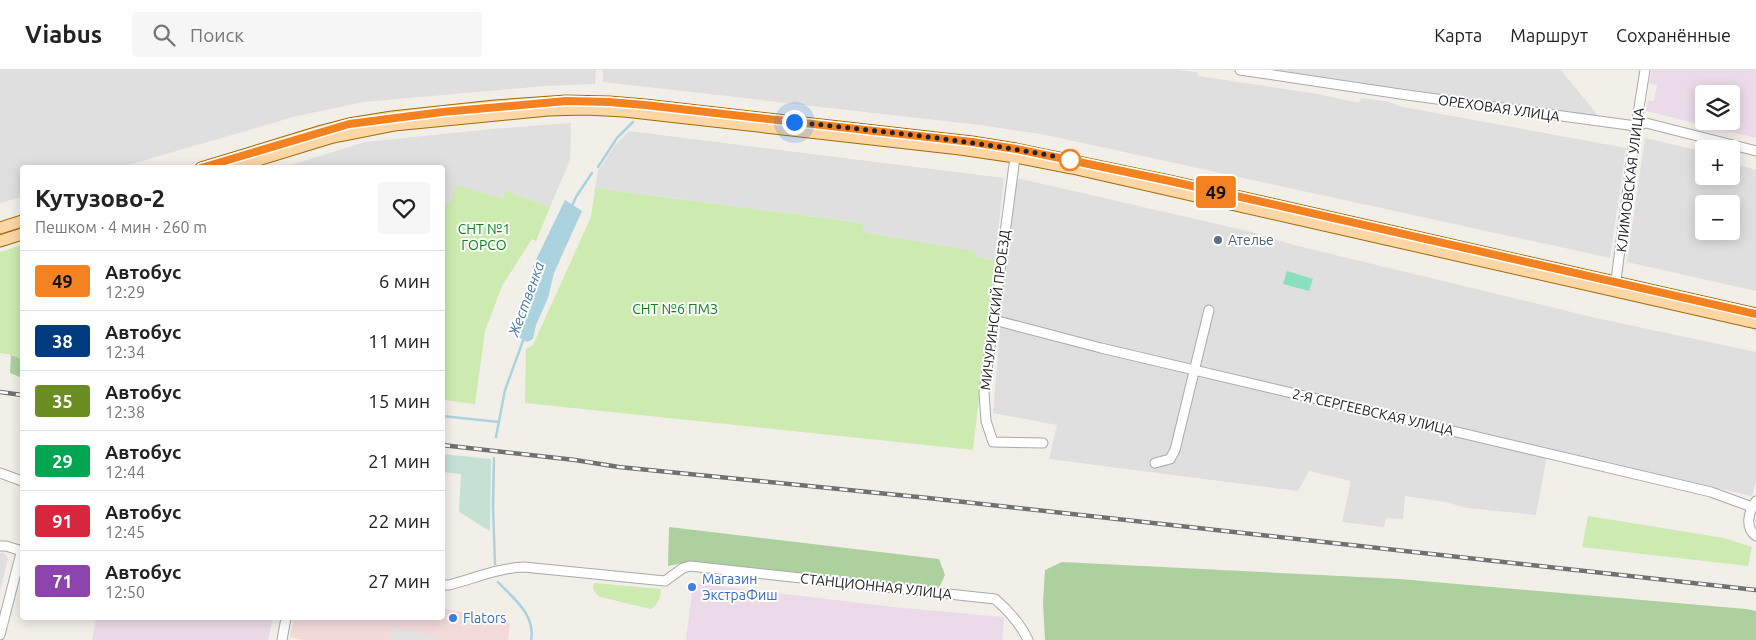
<!DOCTYPE html>
<html lang="ru">
<meta charset="utf-8">
<style>
:root{--surface:#fff;--page:#f6f6f6;--text:#222;--muted:#767676;--line:#e0e0e0}
body{margin:0;font-family:Ubuntu,sans-serif;background:var(--page);color:var(--text);height:100vh;display:flex;flex-direction:column;font-size:19px;white-space:nowrap}
*{box-sizing:border-box;margin:0}
p{font-size:16px;color:var(--muted)}
.icon{flex:none;width:28px;height:28px;fill:none;stroke:currentColor;stroke-width:2;stroke-linecap:round;stroke-linejoin:round}
.map{position:relative;flex:1;overflow:hidden}
.sheet{position:absolute;left:20px;top:95px;width:425px;height:455px;display:flex;flex-direction:column;background:var(--surface);border-radius:5px;box-shadow:0 2px 12px #0003}
.sheet>*{flex:none}
.badge{padding:0 10px;border-radius:4px;font-size:18px;line-height:32px}
.fabs{position:absolute;left:1695px;top:15px;display:grid;gap:10px}
.fabs a{display:grid;place-items:center;width:45px;height:45px;border-radius:5px;background:var(--surface);box-shadow:0 2px 12px #0003;font-size:25px}
.you{position:absolute;width:25px;height:25px;margin:-12px;border:4px solid #fff;border-radius:50%;background:#1a73e8;box-shadow:0 0 0 8px #1a73e833}
.map>.badge{position:absolute;translate:-50% -50%;box-shadow:0 0 0 2px #fff}
.round{display:grid;place-items:center;flex:none;width:52px;height:52px;border-radius:5px;background:var(--page)}
.overview{display:flex;align-items:center;justify-content:space-between;height:85px;padding:0 15px}
h1{font-size:24px;font-weight:700;line-height:38px}
ul{padding:0;list-style:none}
li{display:flex;align-items:center;gap:15px;height:60px;padding:0 15px;border-top:1px solid var(--line)}
li div{flex:1}
li b{display:block;font-size:19px}
li em{font-style:normal}
li .badge{min-width:55px;font-weight:700;text-align:center}
header{display:flex;align-items:center;gap:30px;box-sizing:border-box;height:70px;padding:0 25px;background:var(--surface);border-bottom:1px solid var(--line)}
header strong{font-size:24px}
nav{display:flex;gap:28px;margin-inline-start:auto;font-size:18px}
.search{width:350px;height:45px;background:var(--page);display:flex;align-items:center;gap:12px;box-sizing:border-box;padding:0 18px;border-radius:5px;color:var(--muted);font-size:19px}
.map>svg:first-child{display:block}
.residential{fill:#e0dfdf;fill-rule:evenodd}
.commercial{fill:#f2dad9}
.industrial{fill:#ebdbe8;fill-rule:evenodd}
.grass{fill:#cdebb0}
.forest{fill:#add19e}
.wetland{fill:#c6e0d4}
.pitch{fill:#88e0be}
.parking{fill:#e2e2e2}
.water{fill:#aad3df}
.lines{fill:none;stroke-linecap:round;stroke-linejoin:round}
.stream{stroke:#aad3df;stroke-width:2.5}
.minor-casing{stroke:#a9a9a9;stroke-width:11}
.major-casing{stroke:#a06b00;stroke-width:13}
.minor{stroke:#fff;stroke-width:9}
.major{stroke:#fcd6a4;stroke-width:11}
.rail-casing{stroke:#707070;stroke-width:4.5}
.rail{stroke:#fff;stroke-width:2.5;stroke-dasharray:8;stroke-linecap:butt}
.line-casing{stroke:#fff;stroke-width:11}
.line{stroke:#f58220;stroke-width:8}
.walk{stroke:#222;stroke-width:5;stroke-dasharray:0 9}
.stop-dot{fill:#fff;stroke:#f58220;stroke-width:2.5}
.service-dot{fill:#5c6f8a;stroke:#fff;stroke-width:2}
.shop-dot{fill:#3f7fe0;stroke:#fff;stroke-width:2}
.labels{text-anchor:middle;dominant-baseline:central;stroke-width:4;stroke-linejoin:round;paint-order:stroke}
.street-label{font-size:14px;fill:#222;stroke:#fff}
.park-label{font-size:14px;fill:#0c8416;stroke:#fff}
.service-label{font-size:14px;fill:#4e5e75;stroke:#fff;text-anchor:start}
.shop-label{font-size:14px;fill:#366cbe;stroke:#fff;text-anchor:start}
.water-label{font-size:15px;font-style:italic;fill:#4a7aab;stroke:#fff}
</style>
<header>
<strong>Viabus</strong>
<div class="search"><svg class="icon" aria-label="search" viewBox="0 0 24 24"><circle cx="10" cy="10" r="6"/><path d="M15 15l6 6"/></svg>Поиск</div>
<nav><a>Карта</a><a>Маршрут</a><a>Сохранённые</a></nav>
</header>
<div class="map">
<svg width="1756" height="570" viewBox="0 0 1756 570">
<rect width="100%" height="100%" fill="#f2efe9"/>
<g class="residential">
<polygon points="0,0 596,0 595,14 545,16 364,32 297,46 121,97 22,98 22,127 0,133"/>
<polygon points="603,0 1177,0 1197,2 1198,6 1318,24 1359,33 1361,28 1386,31 1403,37 1626,78 1610,188 1046,65 980,55 603,12"/>
<polygon points="1276,0 1561,0 1596,43 1595,49 1563,42"/>
<polygon points="571,53 570,90 550,137 504,120 503,130 457,115 449,134 443,134 442,98 281,98 365,72 492,59"/>
<polygon points="629,61 1004,108 995,190 975,187 975,181 867,163 863,161 862,153 595,118 598,101 615,75"/>
<path d="M1645,68L1701,81V85L1704,86V106H1731V93L1756,100V221L1627,192ZM1704,134H1731V161H1704Z"/>
<polygon points="1017,108 1252,162 1294,175 1596,248 1756,282 1756,411 1752,426 1548,380 1536,445 1467,438 1445,432 1405,426 1403,449 1386,448 1384,457 1342,452 1351,411 1309,401 1298,421 1049,389 1057,355 993,343 1010,143"/>
<polygon points="0,483 4,483 8,488 0,521"/>
</g>
<polygon class="commercial" points="443,538 510,553 508,570 304,570 290,567 294,548 442,548"/>
<g class="industrial">
<path d="M1652,0H1756V68L1646,41L1648,31H1654L1657,15L1649,13ZM1704,24H1731V51H1704Z"/>
<polygon points="693,513 894,537 1004,547 1002,570 686,570"/>
<polygon points="96,548 273,548 268,570 92,570"/>
</g>
<g class="grass">
<polygon points="457,115 503,129 504,120 550,137 536,171 532,169 502,216 485,261 475,334 443,330 443,134 449,134"/>
<polygon points="595,118 862,153 863,161 867,163 975,181 976,187 995,190 973,380 525,333 526,279 533,275 591,147"/>
<polygon points="22,175 22,289 13,285 0,283 0,182"/>
<polygon points="1588,446 1724,468 1752,477 1748,496 1582,477"/>
<path d="M594,513L661,519C660,528 659,534 651,539L600,527C596,524 591,519 594,513Z"/>
</g>
<g class="forest">
<polygon points="11,285 22,289 22,308 10,303"/>
<polygon points="669,457 939,489 945,505 939,518 746,497 688,492 668,496"/>
<polygon points="1062,492 1400,509 1746,539 1756,541 1756,570 1045,570 1043,533 1045,500"/>
</g>
<polygon class="wetland" points="442,384 491,389 490,461 459,442 461,404 443,402"/>
<polygon class="pitch" points="1287,201 1313,209 1309,221 1283,214"/>
<polygon class="parking" points="393,557 446,570 390,570"/>
<polygon class="water" points="565,130 582,141 554,203 548,228 536,255 533,269 527,272 519,267 517,264 518,249 531,217 533,196"/>
<g class="lines">
<g class="stream">
<polyline points="598,97 617,68 633,52"/>
<polyline points="571,138 576,127 592,103"/>
<polyline points="442,346 499,352"/>
<polyline points="496,367 505,320 524,268"/>
<polyline points="494,388 493,436 495,494"/>
<path d="M498,512C513,528 536,545 531,570"/>
</g>
<g class="minor-casing">
<g id="minor">
<polyline points="1240,0 1407,25 1636,56 1646,53 1756,81"/>
<polyline points="1015,87 984,323 986,351 993,372 1043,373"/>
<polyline points="1615,218 1636,56 1645,0"/>
<polyline points="994,250 1101,278 1711,422 1752,437"/>
<polyline points="1155,393 1170,389 1175,380 1209,240"/>
<polyline points="0,403 22,411"/>
<path d="M1756,431C1749,441 1744,457 1756,466"/>
<polyline points="0,476 6,476 22,481"/>
<path d="M442,515H449C473,509 498,498 524,497L665,511L683,498L690,496L995,529C1009,541 1020,553 1028,570"/>
<polyline points="0,565 22,479"/>
<polyline points="282,570 286,548"/>
</g>
</g>
<g class="major-casing">
<g id="major">
<polyline points="201,98 322,61 349,54 392,47 495,36 566,31 609,32 645,35 972,72 1016,79 1170,111 1756,244"/>
<polyline points="232,98 333,67 394,55 548,40 585,39 624,41 960,79 1015,87 1072,98 1756,253"/>
<polyline points="0,158 22,151"/>
<polyline points="0,171 22,164"/>
</g>
</g>
<use href="#minor" class="minor"/>
<use href="#major" class="major"/>
<g class="rail-casing">
<g id="rail">
<polyline points="0,322 22,325"/>
<polyline points="442,375 575,390 619,397 928,428 1756,520"/>
</g>
</g>
<use href="#rail" class="rail"/>
</g>
<g class="lines">
<g class="line-casing">
<polyline id="line" points="201,98 349,54 442,42 566,31 609,32 645,35 972,72 1016,79 1170,111 1756,244"/>
</g>
<use href="#line" class="line"/>
<path class="walk" d="M794,52C887,62 980,71 1073,90H1070"/>
</g>
<circle class="stop-dot" cx="1070" cy="90" r="10"/>
<circle class="service-dot" cx="1218" cy="170" r="5"/>
<g class="shop-dot">
<circle cx="692" cy="517" r="5"/>
<circle cx="453" cy="548" r="5"/>
</g>
<g class="labels">
<g class="street-label">
<text transform="translate(1499 38) rotate(8)">ОРЕХОВАЯ УЛИЦА</text>
<text transform="translate(1630 110) rotate(-83)">КЛИМОВСКАЯ УЛИЦА</text>
<text transform="translate(995 240) rotate(-83)">МИЧУРИНСКИЙ ПРОЕЗД</text>
<text transform="translate(1373 342) rotate(13)">2-Я СЕРГЕЕВСКАЯ УЛИЦА</text>
<text transform="translate(876 516) rotate(6)">СТАНЦИОННАЯ УЛИЦА</text>
</g>
<g class="park-label">
<text x="484" y="159">СНТ №1<tspan x="484" dy="16">ГОРСО</tspan></text>
<text x="675" y="239">СНТ №6 ПМЗ</text>
</g>
<g class="service-label">
<text x="1228" y="170">Ателье</text>
</g>
<g class="shop-label">
<text x="702" y="509">Магазин<tspan x="702" dy="16">ЭкстраФиш</tspan></text>
<text x="463" y="548">Flators</text>
</g>
<g class="water-label">
<text transform="translate(526 229) rotate(-70)">Жественка</text>
</g>
</g>
</svg>
<div class="fabs">
<a><svg class="icon" aria-label="layers" viewBox="0 0 24 24"><path d="M12 4l9 5-9 5-9-5zM3 14l9 5 9-5"/></svg></a>
<a>+</a>
<a>−</a>
</div>
<div class="you" style="left:794px;top:52px"></div>
<b class="badge" style="left:1216px;top:122px;background:#f58220;color:#111">49</b>
<section class="sheet">
<div class="overview"><div><h1>Кутузово-2</h1><p>Пешком · 4 мин · 260 m</p></div><a class="round"><svg class="icon" aria-label="heart" viewBox="0 0 24 24"><path d="M12 20l-8-8c-3-5 5-10 8-4 3-6 11-1 8 4z"/></svg></a></div>
<ul>
<li><span class="badge" style="background:#f58220;color:#111">49</span><div><b>Автобус</b><p>12:29</p></div><em>6 мин</em></li>
<li><span class="badge" style="background:#003b80;color:#fff">38</span><div><b>Автобус</b><p>12:34</p></div><em>11 мин</em></li>
<li><span class="badge" style="background:#6b8e23;color:#fff">35</span><div><b>Автобус</b><p>12:38</p></div><em>15 мин</em></li>
<li><span class="badge" style="background:#00a651;color:#fff">29</span><div><b>Автобус</b><p>12:44</p></div><em>21 мин</em></li>
<li><span class="badge" style="background:#d7263d;color:#fff">91</span><div><b>Автобус</b><p>12:45</p></div><em>22 мин</em></li>
<li><span class="badge" style="background:#8e44ad;color:#fff">71</span><div><b>Автобус</b><p>12:50</p></div><em>27 мин</em></li>
</ul>
</section>
</div>
